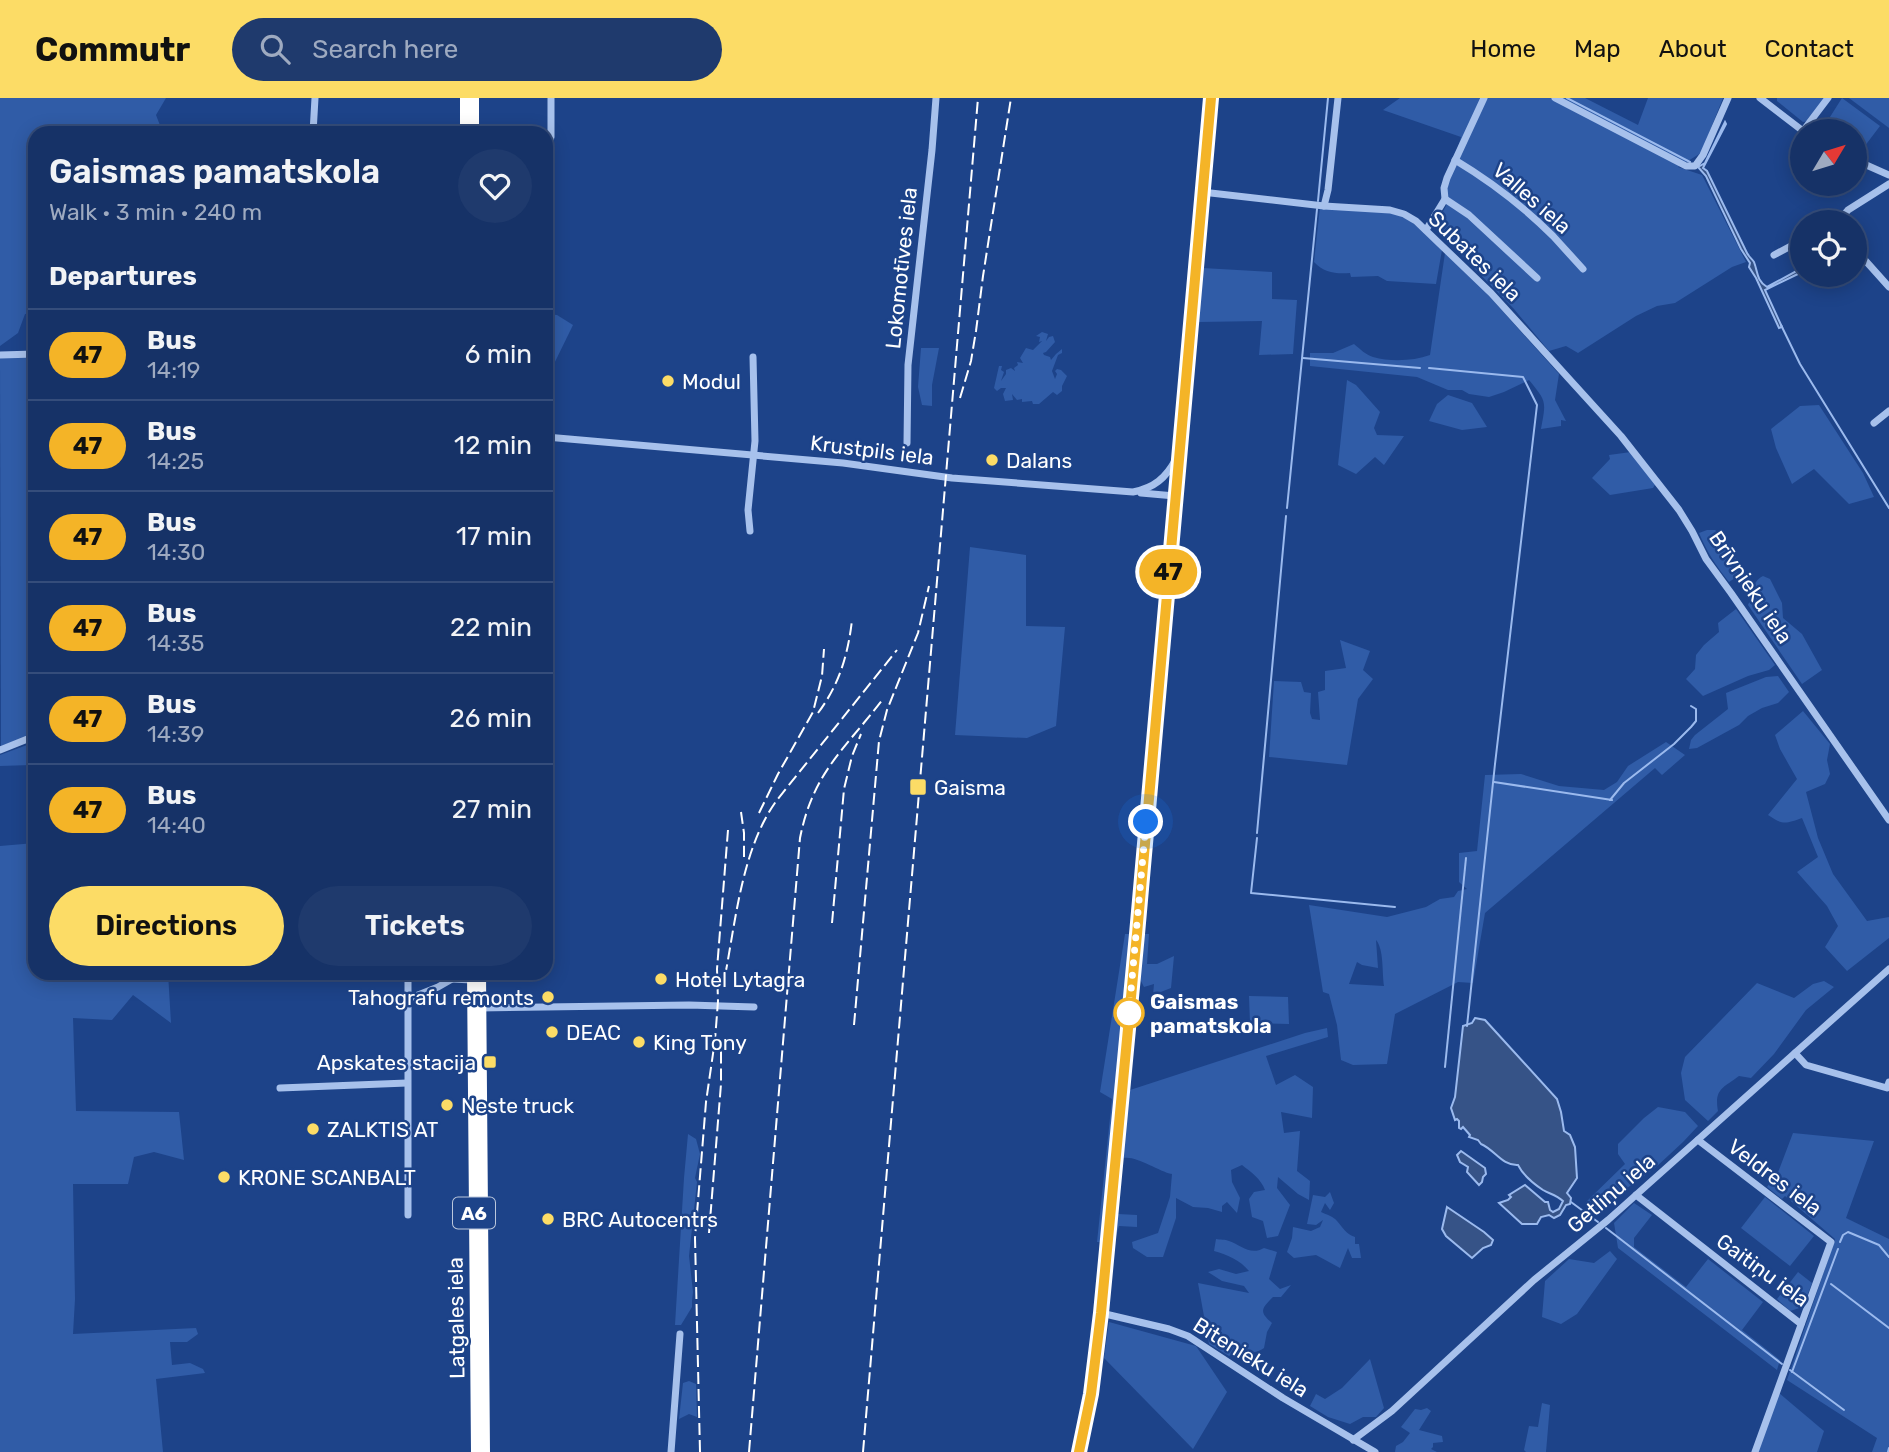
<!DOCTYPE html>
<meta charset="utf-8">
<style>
:root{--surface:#163267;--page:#1f3a6d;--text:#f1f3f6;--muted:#9eaac0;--line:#354d7b;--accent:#fcdc66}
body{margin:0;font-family:Rubik,sans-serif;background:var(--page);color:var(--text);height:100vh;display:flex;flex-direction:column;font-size:26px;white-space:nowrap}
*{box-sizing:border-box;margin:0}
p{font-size:23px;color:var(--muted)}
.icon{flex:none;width:38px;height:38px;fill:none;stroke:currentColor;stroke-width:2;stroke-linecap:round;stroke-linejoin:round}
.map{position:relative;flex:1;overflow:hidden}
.sheet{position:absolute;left:28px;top:28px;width:525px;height:854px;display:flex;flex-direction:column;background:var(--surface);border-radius:21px;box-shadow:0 4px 18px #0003,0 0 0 2px var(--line)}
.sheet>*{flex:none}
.badge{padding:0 14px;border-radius:23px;font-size:24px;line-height:46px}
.needle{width:46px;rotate:52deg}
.controls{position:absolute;left:1790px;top:21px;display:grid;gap:14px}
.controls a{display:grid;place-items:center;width:77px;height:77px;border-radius:50%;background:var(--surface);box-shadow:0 4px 18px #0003,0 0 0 2px var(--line);font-size:35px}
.you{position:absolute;width:35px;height:35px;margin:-18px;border:5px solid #fff;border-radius:50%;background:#1a73e8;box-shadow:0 0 0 10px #1a73e833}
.map>.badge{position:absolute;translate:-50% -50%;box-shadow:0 0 0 4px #fff}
h2{padding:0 21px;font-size:26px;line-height:63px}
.round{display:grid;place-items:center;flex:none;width:74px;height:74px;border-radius:37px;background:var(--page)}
.overview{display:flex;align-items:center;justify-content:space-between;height:119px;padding:0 21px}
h1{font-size:33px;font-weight:600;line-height:52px}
.action{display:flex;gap:14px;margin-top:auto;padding:14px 21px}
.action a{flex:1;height:80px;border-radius:42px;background:var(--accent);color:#111;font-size:28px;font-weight:600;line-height:80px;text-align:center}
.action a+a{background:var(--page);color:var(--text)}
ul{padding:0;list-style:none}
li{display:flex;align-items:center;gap:21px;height:91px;padding:0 21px;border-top:2px solid var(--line)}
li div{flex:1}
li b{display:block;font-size:26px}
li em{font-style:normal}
li .badge{min-width:77px;font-weight:700;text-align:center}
header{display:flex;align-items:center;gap:42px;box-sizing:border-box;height:98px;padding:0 35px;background:var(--accent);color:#111}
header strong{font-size:33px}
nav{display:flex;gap:38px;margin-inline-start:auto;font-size:24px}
.search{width:490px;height:63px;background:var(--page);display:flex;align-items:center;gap:18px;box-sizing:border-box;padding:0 24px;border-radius:38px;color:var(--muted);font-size:26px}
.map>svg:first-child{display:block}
.green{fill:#305ca7;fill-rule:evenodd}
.water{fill:#365387;stroke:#9bbaee;stroke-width:2}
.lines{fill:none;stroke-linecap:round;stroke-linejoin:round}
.stream{stroke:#9bbaee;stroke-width:2}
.minor{stroke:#a7c1ec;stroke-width:7}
.highway{stroke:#fff;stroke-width:10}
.rail{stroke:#fff;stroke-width:2;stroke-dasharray:12 5;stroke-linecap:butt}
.line-casing{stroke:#fff;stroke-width:16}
.line{stroke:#f4b427;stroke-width:10}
.walk{stroke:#fff;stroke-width:7;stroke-dasharray:0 12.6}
.poi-dot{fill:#fcdc66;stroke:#1d4389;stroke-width:2.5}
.stop-dot{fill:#fff;stroke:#f4b427;stroke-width:3.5}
.labels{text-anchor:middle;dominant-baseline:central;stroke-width:5;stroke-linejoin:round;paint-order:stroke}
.shield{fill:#1d4389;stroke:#bbc7dc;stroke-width:2}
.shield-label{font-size:19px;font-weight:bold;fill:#fff}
.street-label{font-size:21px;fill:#fff;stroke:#1d4389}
.poi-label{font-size:21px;fill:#fff;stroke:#1d4389;text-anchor:start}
.stop-label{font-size:21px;font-weight:bold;fill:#fff;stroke:#1d4389;text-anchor:start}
</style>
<header>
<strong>Commutr</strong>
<div class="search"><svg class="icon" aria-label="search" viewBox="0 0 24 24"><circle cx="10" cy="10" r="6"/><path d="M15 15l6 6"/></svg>Search here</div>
<nav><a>Home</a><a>Map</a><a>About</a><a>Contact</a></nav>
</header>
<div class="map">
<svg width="1889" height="1354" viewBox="0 0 1889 1354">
<rect width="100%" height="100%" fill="#1d4389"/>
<g class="green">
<polygon points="0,0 166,0 156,17 163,35 35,35 35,215 25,216 18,235 0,248"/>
<polygon points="1400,0 1585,0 1638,27 1648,0 1723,0 1701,55 1678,69 1702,77 1746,164 1732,169 1675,205 1657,208 1636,218 1578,255 1566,248 1549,253 1514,211 1434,129 1446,108 1447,87 1461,39 1383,12"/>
<polygon points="1777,0 1827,0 1810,23 1803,24 1777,3"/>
<polygon points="1842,0 1880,28 1858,57 1855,55 1855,33 1823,33 1823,30"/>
<polygon points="1849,0 1889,0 1889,30"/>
<path d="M1320,109L1394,115L1411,123L1442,152L1436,186L1387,183L1378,178L1351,179L1350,175C1336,176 1324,175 1314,164Z"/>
<path d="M1445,155L1482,190L1559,276L1555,302L1566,323L1561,322V328L1541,331C1546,303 1547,304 1529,282L1504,294L1489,299L1469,296L1462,292H1448L1417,279L1310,268V255H1333L1354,246C1360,251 1366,257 1373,259C1391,264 1413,263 1430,257Z"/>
<polygon points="1203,170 1272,174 1272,201 1297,202 1293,256 1259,257 1262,223 1198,224"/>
<polygon points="546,216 557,217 573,227 551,272 546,274"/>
<polygon points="1042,234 1048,236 1046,243 1049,239 1053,238 1055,244 1046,254 1043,255 1044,257 1050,259 1051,262 1056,256 1062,251 1062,255 1058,257 1052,273 1055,281 1057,276 1055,273 1057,271 1061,272 1067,278 1062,288 1062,293 1057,297 1053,294 1039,306 1033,306 1032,303 1022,304 1022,301 1017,302 1012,296 1013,302 1005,303 1003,296 1006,290 1001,290 997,293 994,290 999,268 1002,268 1001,272 1004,274 1001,283 1006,276 1006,272 1011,270 1015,273 1014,270 1018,267 1017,264 1023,265 1020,260 1026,250 1033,252 1042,243 1039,244 1040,239 1036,238"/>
<polygon points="921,250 939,250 932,287 932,308 922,307 918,289"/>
<polygon points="35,259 35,635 1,648 0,260"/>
<polygon points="1347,282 1356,287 1380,314 1374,330 1377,337 1404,338 1384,367 1375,359 1356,376 1338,367"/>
<polygon points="1448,297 1472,305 1487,329 1462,332 1429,323 1437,306"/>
<polygon points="1819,307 1863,375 1874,399 1849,406 1814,371 1792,386 1776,350 1771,331 1800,308"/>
<polygon points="1631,354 1656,385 1653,390 1610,397 1592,380 1610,361 1609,357"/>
<path d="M1707,432H1715C1733,446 1736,456 1738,478L1729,484C1716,468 1707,454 1699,435Z"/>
<polygon points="970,449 1026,457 1026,528 1065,529 1056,628 1027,640 955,637"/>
<path d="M1763,478L1770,481L1782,505L1783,520L1802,536L1822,572L1802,586L1748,507C1754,496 1750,485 1763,478Z"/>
<polygon points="1736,511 1775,567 1769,572 1748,578 1703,598 1686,581 1695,571 1696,557 1704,547 1719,534 1718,525"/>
<polygon points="1340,542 1370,553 1363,572 1373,581 1358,601 1347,667 1269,659 1274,583 1301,584 1304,594 1311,595 1310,615 1312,621 1320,622 1318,594 1325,592 1325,573 1346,570"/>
<polygon points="1778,578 1789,594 1778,605 1762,610 1748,618 1739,627 1697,650 1689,651 1691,642 1695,637 1728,611 1726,595 1766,579"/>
<path d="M1803,613L1830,646L1827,662L1830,676L1825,686L1806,694L1818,740L1833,776L1867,823L1889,819V840L1847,873L1825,849L1838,828L1827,808L1797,774L1818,759L1802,720C1785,726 1783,727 1768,717L1797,681L1780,651L1775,637Z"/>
<polygon points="35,644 35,669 32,669 31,667 0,668 0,657"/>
<path d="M1666,644L1685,657L1662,677L1655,670L1485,815L1473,885L1458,884L1395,916L1387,966L1353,967L1341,962L1337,927L1329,896L1323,894L1309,807L1387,819L1426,809L1440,801L1454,799L1458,793L1467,791L1459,784V755L1477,753L1485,677L1521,676L1559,688L1604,692L1617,684L1628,668ZM1376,842C1384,851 1382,874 1384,888L1349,886L1357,864L1362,867L1378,870Z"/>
<polygon points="35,745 35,875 168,875 171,925 133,897 112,922 73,920 76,1013 179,1014 184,1062 154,1054 134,1059 128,1086 73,1086 75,1201 73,1236 196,1230 198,1236 187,1244 170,1244 172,1267 190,1265 203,1271 205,1275 156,1281 163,1354 0,1354 0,748"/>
<path d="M1125,836H1149L1147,866H1157L1174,858L1171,890L1153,897L1154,886L1144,889L1139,879L1130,992L1305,935L1327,930L1328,939L1266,958L1276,987L1295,977L1313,989L1312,1020L1281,1014L1284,1035L1300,1033L1297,1073L1310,1083L1309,1102L1298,1096L1278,1079L1277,1090L1290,1107L1278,1138L1267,1140L1263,1123L1252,1119L1249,1101L1254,1094L1265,1092C1261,1081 1251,1074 1242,1067L1231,1072L1232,1084L1240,1100L1237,1115L1227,1104L1222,1108V1114L1208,1110L1193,1109L1176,1100V1120L1163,1159H1147L1133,1150L1132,1144L1158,1135L1170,1099L1172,1076C1158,1073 1136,1057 1123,1060L1118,1116L1137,1117V1129L1119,1128L1114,1145L1097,1144L1112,1001L1100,994Z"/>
<path d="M1824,883L1834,889L1806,912L1774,956L1751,980L1739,978C1723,990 1714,991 1718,1013L1708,1023L1685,1002L1681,975L1685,959L1757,885L1794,900L1813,886Z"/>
<polygon points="1249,898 1288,899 1289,926 1250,925"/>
<polygon points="1658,1009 1685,1014 1698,1028 1683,1044 1655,1070 1595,1113 1585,1105 1625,1066 1618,1056 1618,1046 1644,1020"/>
<polygon points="1793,1035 1874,1043 1846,1120 1889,1141 1889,1354 1872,1354 1877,1340 1787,1282 1835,1141 1785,1098 1782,1101 1767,1089 1775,1077 1777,1077"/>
<polygon points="688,1036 696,1041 700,1056 695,1080 697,1084 689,1158 693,1194 692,1203 692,1209 681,1227 675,1227 684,1080"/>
<path d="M1330,1094L1334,1105L1330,1112L1325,1105L1321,1114C1327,1117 1333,1118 1337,1123C1343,1130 1346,1136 1355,1139V1146H1359L1361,1160H1352L1348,1150L1340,1170L1316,1157L1294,1160L1287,1154L1292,1140L1293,1129L1311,1133L1320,1129L1323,1122L1316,1127L1307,1126L1313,1097L1325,1099Z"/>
<polygon points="1765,1099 1814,1138 1790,1168 1741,1130"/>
<polygon points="1634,1105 1652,1117 1634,1140 1634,1149 1686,1189 1708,1161 1763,1204 1742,1232 1780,1262 1777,1272 1618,1150 1614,1125"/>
<path d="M1216,1141C1220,1142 1225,1141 1229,1143C1241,1147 1250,1158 1264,1150L1277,1154L1269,1181L1280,1191L1291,1187L1281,1199H1273C1261,1211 1259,1214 1272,1225L1267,1234L1264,1250C1256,1256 1246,1255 1236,1254L1229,1258L1209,1246L1198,1185L1249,1195L1244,1188L1222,1183L1208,1174L1219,1171L1236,1176L1249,1173C1240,1162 1228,1157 1214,1153Z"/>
<polygon points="1610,1153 1617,1161 1577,1216 1561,1226 1542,1219 1545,1183 1569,1161 1594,1165"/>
<polygon points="1798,1174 1812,1185 1803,1209 1790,1213 1777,1201"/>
<polygon points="1109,1224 1196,1248 1227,1294 1193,1351 1104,1260"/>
<polygon points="1370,1261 1384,1310 1376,1319 1363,1319 1350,1326 1328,1319 1310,1308 1316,1296 1325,1301 1342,1290"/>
<polygon points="689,1283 696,1286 697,1319 689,1316 679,1321 683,1285"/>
<polygon points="1779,1295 1824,1333 1817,1354 1758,1354"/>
<polygon points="1542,1305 1550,1307 1546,1354 1526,1354 1524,1352 1529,1328 1538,1329"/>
<polygon points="1427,1310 1431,1313 1419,1332 1442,1338 1443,1344 1433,1345 1433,1349 1431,1351 1437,1354 1395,1354 1396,1348 1403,1344 1410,1335 1401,1329 1415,1311 1421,1312"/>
</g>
<g class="water">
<path d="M1725,24L1726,26L1703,70L1707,73L1747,155C1749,159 1752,161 1754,164C1758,174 1756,182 1767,189L1802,170V174L1765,192L1782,229L1779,230L1756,180L1749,169L1750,165L1741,151L1706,78L1698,69L1705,65Z"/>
<path d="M1475,920L1485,922L1557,1001L1561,1014L1564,1033L1570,1037L1575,1049L1577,1080L1567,1095L1571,1100L1570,1106L1566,1107L1560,1117L1554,1120L1549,1117L1541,1119L1537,1126H1522L1499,1105L1508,1102L1511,1099L1509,1097L1525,1087L1545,1104H1548L1550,1112L1553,1114L1559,1111L1563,1103C1556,1097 1550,1096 1543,1092C1534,1086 1523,1077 1518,1067C1502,1068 1495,1052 1481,1046L1478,1042L1469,1039L1470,1037L1463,1029L1461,1031L1459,1030V1023L1457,1021L1455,1022L1451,1010L1455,999L1463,928L1472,925Z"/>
<polygon points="1461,1053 1485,1070 1486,1076 1483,1079 1482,1084 1479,1087 1467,1074 1468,1069 1460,1064 1457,1057"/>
<polygon points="1447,1109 1484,1134 1493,1142 1491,1147 1483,1150 1472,1160 1446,1138 1442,1131"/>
</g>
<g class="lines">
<g class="stream">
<polyline points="1567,0 1690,64"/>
<polyline points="1318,103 1328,0"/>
<polyline points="32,192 35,191"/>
<polyline points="1781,227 1800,266 1889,410"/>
<polyline points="1303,260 1420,270"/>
<polyline points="1429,270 1523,279 1537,307 1495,666 1467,928"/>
<polyline points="1287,410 1317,111"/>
<polyline points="1494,684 1612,702"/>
<polyline points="1610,702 1624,685 1674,646 1691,629 1696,623 1696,611 1691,608"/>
<polyline points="1257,735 1286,418"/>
<polyline points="1257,740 1251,795 1395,809"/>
<polyline points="1445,969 1466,760"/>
<polyline points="1571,1104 1598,1124"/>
<polyline points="1606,1130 1782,1266"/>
<polyline points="1840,1144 1843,1137 1848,1134 1879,1147 1889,1159"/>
<polyline points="1831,1186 1889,1230"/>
<polyline points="1790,1272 1844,1312"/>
<polyline points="1792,1274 1838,1151"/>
<polyline points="1888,1354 1889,1350"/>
</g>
<g class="minor">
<polyline points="1555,0 1686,68 1695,68 1703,57 1728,0"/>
<polyline points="1760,0 1803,33 1828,0"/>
<polyline points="313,35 315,0"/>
<polyline points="546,44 550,42 551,39 551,0"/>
<path d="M1455,62C1490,83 1524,109 1553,138C1563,149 1573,160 1583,171"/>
<polyline points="1855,62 1889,77"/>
<polyline points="1202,94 1324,108 1390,112 1404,116 1416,123 1491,195 1621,338 1679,412 1692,433 1706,461 1731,495 1889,722"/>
<polyline points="1445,101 1469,117 1537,180"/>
<polyline points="1324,108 1328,92 1338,0"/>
<polyline points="1838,124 1848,112 1889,86"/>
<polyline points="1426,132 1445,101 1444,90 1447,80 1484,0"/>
<polyline points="1855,151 1889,189"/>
<polyline points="1774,157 1802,142"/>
<polyline points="0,257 35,256"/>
<polyline points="1874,325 1889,313"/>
<path d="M546,339L843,365L952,380L1133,394C1154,390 1166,380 1176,361"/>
<polyline points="907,345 908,267 932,52 936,0"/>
<polyline points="1141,395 1175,398"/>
<polyline points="750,433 748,412 755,343 753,259"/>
<polyline points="0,652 35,638"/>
<polyline points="408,875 408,1117"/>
<polyline points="408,877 452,881 438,889 408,901"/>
<polyline points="452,881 472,882"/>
<polyline points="479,910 689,907 754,909"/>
<polyline points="1795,955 1806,967 1887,990 1889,984"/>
<polyline points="280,990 407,985"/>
<polyline points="1698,1042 1831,1144 1755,1354"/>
<polyline points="1636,1097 1801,1226"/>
<polyline points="1101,1215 1169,1231 1188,1238 1283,1300 1375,1354"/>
<polyline points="1353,1342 1392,1313 1534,1182 1608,1122 1889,871"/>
<polyline points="671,1354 680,1236"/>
<polyline points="1079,1354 1091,1296 1101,1215 1137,836 1210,0"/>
</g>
<g class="highway">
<polyline points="465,0 465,35"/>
<polyline points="474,0 474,35"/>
<polyline points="472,875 476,1354"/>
<polyline points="481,875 485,1354"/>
</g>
<g class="rail">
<polyline points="960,300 971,263 976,233 983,178 1011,0"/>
<path d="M818,615C839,587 848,557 852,522"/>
<polyline points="741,714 744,735 744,759"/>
<polyline points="759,715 778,676 813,614 822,578 824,551"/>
<polyline points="832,825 844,691 852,658 861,636"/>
<path d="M725,878C736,821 742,750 777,702L897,552"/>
<polyline points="854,927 879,643 887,612 918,535 929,488"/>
<polyline points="709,1135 721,986 721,953"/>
<polyline points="700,1354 695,1140 706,1004 715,942 718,903 717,871 728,732"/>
<path d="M749,1354L800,740C813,674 845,651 883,601"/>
<polyline points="863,1354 978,0"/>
</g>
</g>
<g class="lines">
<g class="line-casing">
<polyline id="line" points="1079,1354 1091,1296 1101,1215 1137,836 1211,0"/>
</g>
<use href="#line" class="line"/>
<polyline class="walk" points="1129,915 1146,724"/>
</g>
<g class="poi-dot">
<circle cx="668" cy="283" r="7"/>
<circle cx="992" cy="362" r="7"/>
<rect x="909" y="680" width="18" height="18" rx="3.5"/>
<circle cx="661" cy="881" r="7"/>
<circle cx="548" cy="899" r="7"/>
<circle cx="552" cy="934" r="7"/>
<circle cx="639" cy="944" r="7"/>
<rect x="483" y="957" width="14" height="14" rx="3.5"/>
<circle cx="447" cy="1007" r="7"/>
<circle cx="313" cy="1031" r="7"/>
<circle cx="224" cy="1079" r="7"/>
<circle cx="548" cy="1121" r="7"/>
</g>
<circle class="stop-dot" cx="1129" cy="915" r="14"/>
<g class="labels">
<rect class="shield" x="453" y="1099.5" width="42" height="31" rx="5"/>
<g class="shield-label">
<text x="474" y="1115">A6</text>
</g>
<g class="street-label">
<text transform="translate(1532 100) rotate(41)">Valles iela</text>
<text transform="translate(1475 158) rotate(44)">Subates iela</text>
<text transform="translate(901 170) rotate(-84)">Lokomotīves iela</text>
<text transform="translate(872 352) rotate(7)">Krustpils iela</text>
<text transform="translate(1751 489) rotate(56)">Brīvnieku iela</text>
<text transform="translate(1775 1079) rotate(37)">Veldres iela</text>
<text transform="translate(1611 1095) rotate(-41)">Getliņu iela</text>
<text transform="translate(1763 1172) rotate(36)">Gaitiņu iela</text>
<text transform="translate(456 1220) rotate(-91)">Latgales iela</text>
<text transform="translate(1251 1259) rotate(32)">Bitenieku iela</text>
</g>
<g class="poi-label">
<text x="682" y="283">Modul</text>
<text x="1006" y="362">Dalans</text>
<text x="934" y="689">Gaisma</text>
<text x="675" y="881">Hotel Lytagra</text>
<text x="534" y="899" text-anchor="end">Tahografu remonts</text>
<text x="566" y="934">DEAC</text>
<text x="653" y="944">King Tony</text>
<text x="476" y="964" text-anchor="end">Apskates stacija</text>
<text x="461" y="1007">Neste truck</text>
<text x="327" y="1031">ZALKTIS AT</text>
<text x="238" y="1079">KRONE SCANBALT</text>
<text x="562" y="1121">BRC Autocentrs</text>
</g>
<g class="stop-label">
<text x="1150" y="903">Gaismas<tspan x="1150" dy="24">pamatskola</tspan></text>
</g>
</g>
</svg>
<div class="controls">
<a><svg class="needle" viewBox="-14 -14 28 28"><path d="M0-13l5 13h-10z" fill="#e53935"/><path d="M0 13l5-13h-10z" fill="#9eaac0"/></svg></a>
<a><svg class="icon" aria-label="locate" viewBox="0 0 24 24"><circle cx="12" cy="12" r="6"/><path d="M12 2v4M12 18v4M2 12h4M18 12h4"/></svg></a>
</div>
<div class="you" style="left:1146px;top:724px"></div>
<b class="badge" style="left:1168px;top:474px;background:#f4b427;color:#111">47</b>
<section class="sheet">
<div class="overview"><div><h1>Gaismas pamatskola</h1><p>Walk · 3 min · 240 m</p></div><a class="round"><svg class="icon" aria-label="heart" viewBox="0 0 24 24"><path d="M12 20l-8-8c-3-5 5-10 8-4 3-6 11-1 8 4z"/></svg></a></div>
<h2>Departures</h2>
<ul>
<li><span class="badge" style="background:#f4b427;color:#111">47</span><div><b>Bus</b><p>14:19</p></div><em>6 min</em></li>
<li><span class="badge" style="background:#f4b427;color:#111">47</span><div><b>Bus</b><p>14:25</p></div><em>12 min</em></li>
<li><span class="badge" style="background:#f4b427;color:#111">47</span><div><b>Bus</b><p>14:30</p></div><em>17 min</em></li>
<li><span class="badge" style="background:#f4b427;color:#111">47</span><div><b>Bus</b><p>14:35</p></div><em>22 min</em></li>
<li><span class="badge" style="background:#f4b427;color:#111">47</span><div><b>Bus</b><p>14:39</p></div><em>26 min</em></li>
<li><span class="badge" style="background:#f4b427;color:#111">47</span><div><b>Bus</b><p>14:40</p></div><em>27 min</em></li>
</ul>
<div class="action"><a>Directions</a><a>Tickets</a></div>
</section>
</div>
